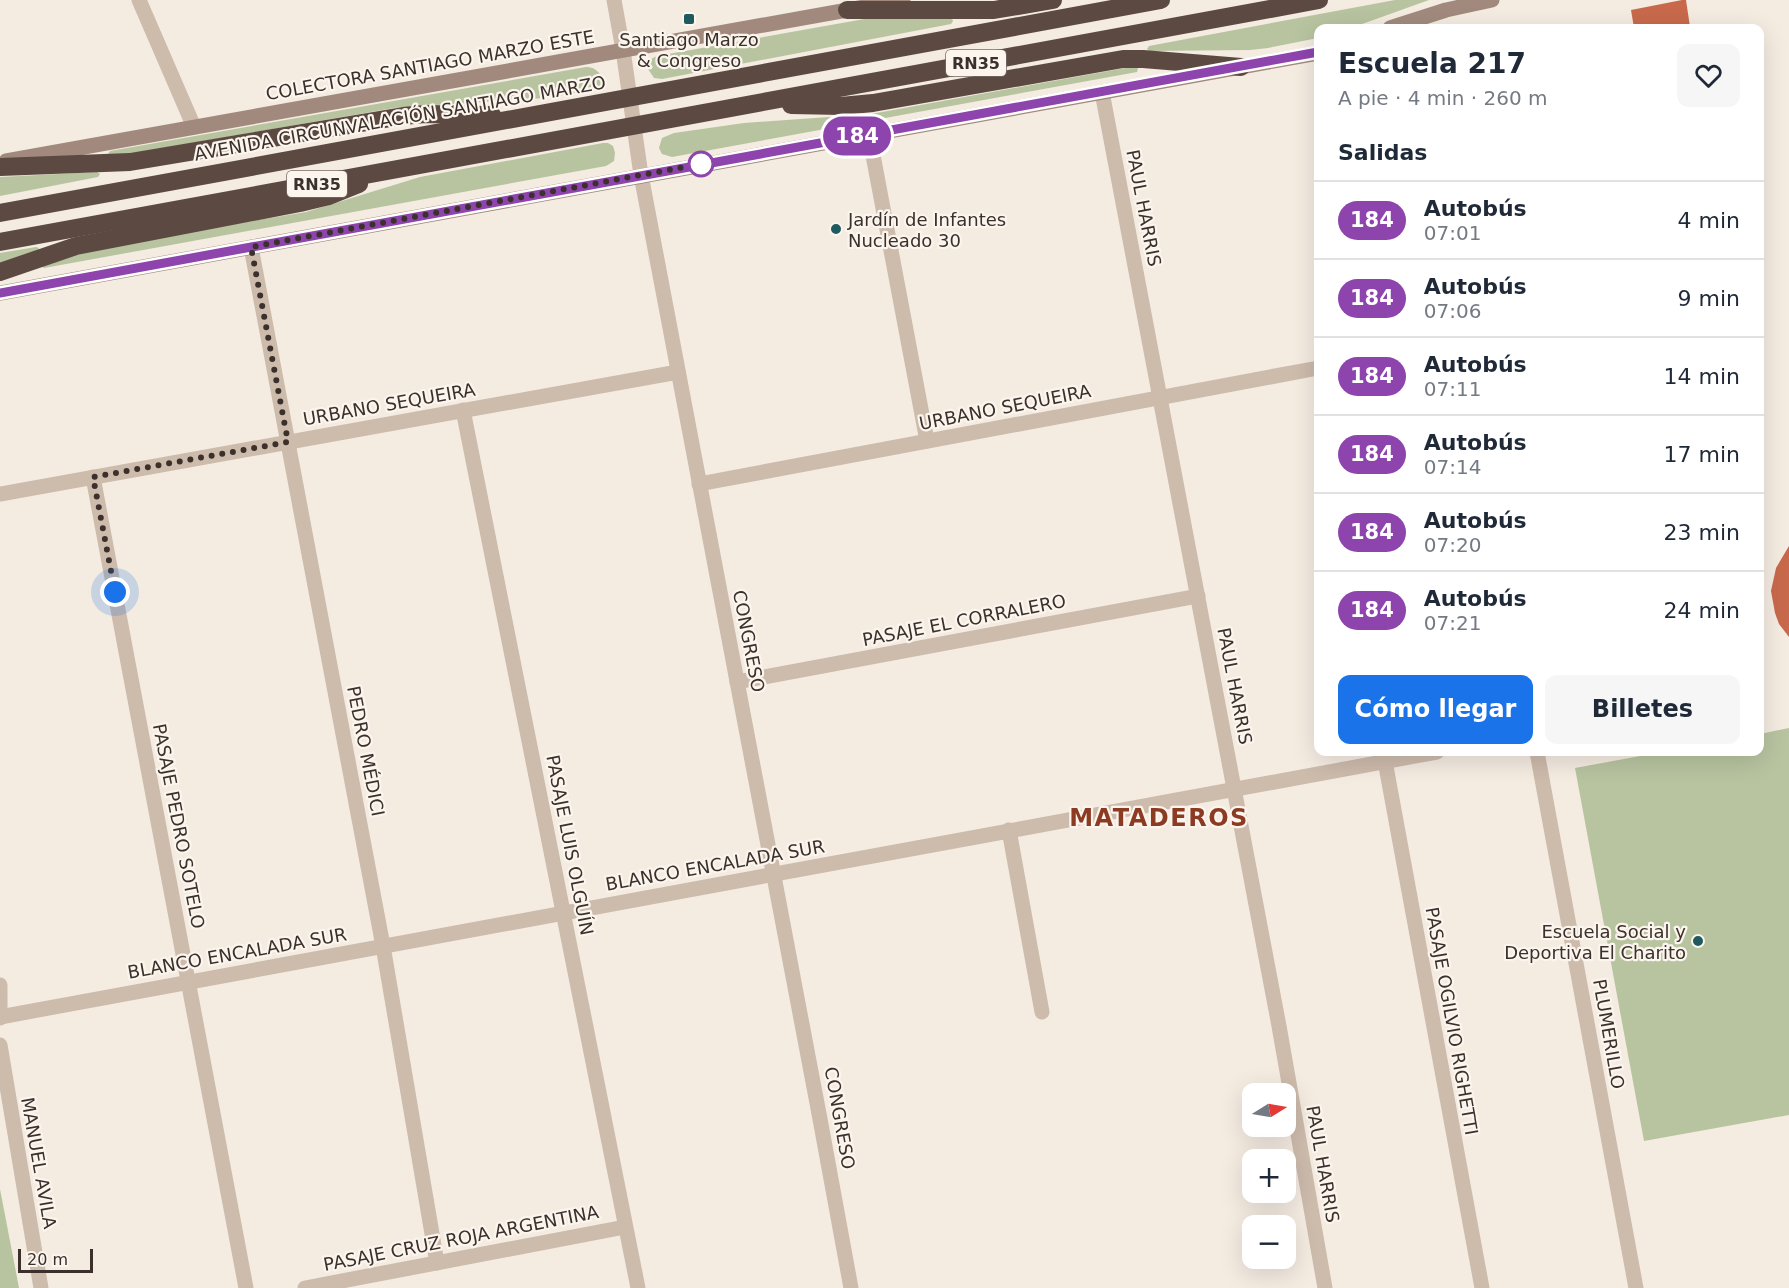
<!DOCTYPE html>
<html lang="es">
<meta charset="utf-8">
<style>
:root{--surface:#fff;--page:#f6f6f7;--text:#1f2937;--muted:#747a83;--line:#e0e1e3;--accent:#1a73e8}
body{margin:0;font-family:"DejaVu Sans",sans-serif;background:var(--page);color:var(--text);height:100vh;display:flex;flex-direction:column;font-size:22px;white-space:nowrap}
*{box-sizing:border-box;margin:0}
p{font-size:20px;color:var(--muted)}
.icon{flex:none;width:33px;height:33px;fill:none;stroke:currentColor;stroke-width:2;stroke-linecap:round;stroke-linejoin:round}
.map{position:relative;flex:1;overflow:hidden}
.drawer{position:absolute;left:1314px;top:24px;width:450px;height:732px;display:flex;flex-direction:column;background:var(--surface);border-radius:12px;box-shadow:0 6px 24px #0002}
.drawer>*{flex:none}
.badge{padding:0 12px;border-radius:20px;font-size:21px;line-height:39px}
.needle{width:39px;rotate:79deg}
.tools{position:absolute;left:1242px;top:1083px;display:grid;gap:12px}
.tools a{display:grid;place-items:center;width:54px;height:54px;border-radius:12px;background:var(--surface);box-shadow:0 6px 24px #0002;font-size:30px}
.scale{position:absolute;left:18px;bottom:15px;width:75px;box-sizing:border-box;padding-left:6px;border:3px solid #3b302b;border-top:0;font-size:16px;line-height:21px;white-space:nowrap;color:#3b302b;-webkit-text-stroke:4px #fbf5ee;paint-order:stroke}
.you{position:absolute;width:30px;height:30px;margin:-15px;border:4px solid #fff;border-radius:50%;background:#1a73e8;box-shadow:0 0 0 9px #1a73e833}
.map>.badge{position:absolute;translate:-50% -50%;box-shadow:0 0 0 3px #fff}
h2{padding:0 24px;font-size:22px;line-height:54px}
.round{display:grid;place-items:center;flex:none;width:63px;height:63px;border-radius:12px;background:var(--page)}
.overview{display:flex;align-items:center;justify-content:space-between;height:102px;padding:0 24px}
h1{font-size:28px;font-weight:700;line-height:45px}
.primary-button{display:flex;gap:12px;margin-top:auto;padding:12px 24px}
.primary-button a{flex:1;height:69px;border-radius:12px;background:var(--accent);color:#fff;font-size:24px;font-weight:700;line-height:69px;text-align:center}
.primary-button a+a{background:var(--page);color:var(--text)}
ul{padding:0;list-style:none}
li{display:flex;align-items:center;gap:18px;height:78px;padding:0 24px;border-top:2px solid var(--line)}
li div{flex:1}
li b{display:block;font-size:22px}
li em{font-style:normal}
li .badge{min-width:66px;font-weight:700;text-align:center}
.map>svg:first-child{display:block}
.green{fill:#b8c4a0}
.building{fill:#c8694b}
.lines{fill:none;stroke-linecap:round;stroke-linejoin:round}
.street{stroke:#cdbbac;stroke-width:15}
.secondary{stroke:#a18a7d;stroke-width:15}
.highway{stroke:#5c4a42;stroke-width:18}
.line-casing{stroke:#fff;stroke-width:14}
.line{stroke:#8e44ad;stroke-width:9}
.walk{stroke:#3b302b;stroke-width:6;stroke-dasharray:0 10.8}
.poi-dot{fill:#1f5a5e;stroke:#fbf5ee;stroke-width:2}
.stop-dot{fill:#fff;stroke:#8e44ad;stroke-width:3}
.labels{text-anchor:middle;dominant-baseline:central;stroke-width:4.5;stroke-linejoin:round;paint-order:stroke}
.shield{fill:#fbf5ee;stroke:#756b66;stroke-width:1.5}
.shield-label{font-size:16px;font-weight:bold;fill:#3b302b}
.poi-label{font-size:18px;fill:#3b302b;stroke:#fbf5ee}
.street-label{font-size:18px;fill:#3b302b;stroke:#fbf5ee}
.district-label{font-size:24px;font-weight:bold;letter-spacing:1.5px;fill:#8c3b22;stroke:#fbf5ee}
</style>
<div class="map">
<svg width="1789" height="1288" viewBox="0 0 1789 1288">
<rect width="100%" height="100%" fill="#f4ebe1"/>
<g class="green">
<polygon points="1395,0 1429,0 1351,28 1318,28 1318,38 1268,48 1250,50 1149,51 1147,49 1149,46"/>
<polygon points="870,18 952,19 953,21 951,24 662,79 654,78 648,69 651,59 657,56"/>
<polygon points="1136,66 1138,68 1137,72 672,157 662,154 659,148 662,138 674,133 744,123 871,114"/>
<path d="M586,67C596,66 603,76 605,84L603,88L545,98L394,108L111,157L108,154L110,151Z"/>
<polygon points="603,143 608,143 613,146 615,153 614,161 606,166 44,268 41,266 93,248 306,212 420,177"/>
<polygon points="97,172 100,174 98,177 0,196 0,177"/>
<polygon points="36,247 39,248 38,251 0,264 0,253"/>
<polygon points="1789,728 1789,1115 1644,1141 1575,768 1662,752 1760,752 1760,734"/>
<polygon points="0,1189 19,1288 0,1288"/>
</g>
<g class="building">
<polygon points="1682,0 1686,0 1690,27 1634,28 1631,10"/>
<polygon points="1789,546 1789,637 1779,624 1775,613 1771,591 1776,568"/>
</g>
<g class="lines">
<g class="street">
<polyline points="139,0 194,127"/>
<polyline points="614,0 623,50 641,175 820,1119 851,1288"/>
<polyline points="1102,92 1279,1026 1325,1288"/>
<polyline points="869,134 927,441"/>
<polyline points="251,247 383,946 437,1263"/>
<polyline points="463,410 638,1288"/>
<polyline points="93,477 246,1288"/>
<polyline points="699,484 1318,368"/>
<polyline points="0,494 678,372"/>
<polyline points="737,682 1198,596"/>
<polyline points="1537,752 1636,1288"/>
<polyline points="1385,761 1482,1288"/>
<polyline points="1009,830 1042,1012"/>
<polyline points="0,985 0,1018"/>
<polyline points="0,1017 1437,752"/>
<polyline points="0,1045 41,1288"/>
<polyline points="305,1288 625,1227"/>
</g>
<g class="secondary">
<polyline points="1390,28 1446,10 1492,0"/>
<polyline points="6,161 903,0"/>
<polyline points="0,293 1318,53"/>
</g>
<g class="highway">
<polyline points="847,10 994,10 1053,0"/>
<polyline points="791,105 841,106 873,103 1123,59 1143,59 1241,67"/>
<polyline points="0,167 130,162 403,116 425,114 492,115"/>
<polyline points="0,213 1161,0"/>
<polyline points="0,242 1319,0"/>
<polyline points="0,272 76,246 300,203 329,196 359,184"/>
</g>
</g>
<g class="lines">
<g class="line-casing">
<polyline id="line" points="0,293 1318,52"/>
</g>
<use href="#line" class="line"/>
<polyline class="walk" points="115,592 93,477 288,442 251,247 701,164"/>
</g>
<g class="poi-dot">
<rect x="683" y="13" width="12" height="12" rx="3"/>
<circle cx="836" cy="229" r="6"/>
<circle cx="1698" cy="941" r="6"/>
</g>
<circle class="stop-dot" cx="701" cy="164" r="12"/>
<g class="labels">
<g class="shield">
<rect x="946" y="50" width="60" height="26" rx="4.5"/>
<rect x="287" y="171" width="60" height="26" rx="4.5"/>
</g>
<g class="shield-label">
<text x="976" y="63">RN35</text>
<text x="317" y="184">RN35</text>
</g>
<g class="poi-label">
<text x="689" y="39">Santiago Marzo<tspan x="689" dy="21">&amp; Congreso</tspan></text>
<text x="848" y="219" text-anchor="start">Jardín de Infantes<tspan x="848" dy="21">Nucleado 30</tspan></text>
<text x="1686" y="931" text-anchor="end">Escuela Social y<tspan x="1686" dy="21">Deportiva El Charito</tspan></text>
</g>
<g class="street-label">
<text transform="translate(430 65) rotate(-10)">COLECTORA SANTIAGO MARZO ESTE</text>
<text transform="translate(400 118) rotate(-10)">AVENIDA CIRCUNVALACIÓN SANTIAGO MARZO</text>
<text transform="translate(1144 208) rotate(79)">PAUL HARRIS</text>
<text transform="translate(389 404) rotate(-10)">URBANO SEQUEIRA</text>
<text transform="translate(1005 407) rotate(-11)">URBANO SEQUEIRA</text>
<text transform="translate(964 620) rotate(-11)">PASAJE EL CORRALERO</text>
<text transform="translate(749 641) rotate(79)">CONGRESO</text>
<text transform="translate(1235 686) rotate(79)">PAUL HARRIS</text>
<text transform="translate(366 751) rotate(79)">PEDRO MÉDICI</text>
<text transform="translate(179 826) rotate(79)">PASAJE PEDRO SOTELO</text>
<text transform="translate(570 845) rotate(79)">PASAJE LUIS OLGUÍN</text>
<text transform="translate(715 865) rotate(-10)">BLANCO ENCALADA SUR</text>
<text transform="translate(237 953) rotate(-10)">BLANCO ENCALADA SUR</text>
<text transform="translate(1452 1021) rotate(80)">PASAJE OGILVIO RIGHETTI</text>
<text transform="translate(1609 1034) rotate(80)">PLUMERILLO</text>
<text transform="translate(840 1118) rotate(80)">CONGRESO</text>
<text transform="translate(39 1163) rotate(80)">MANUEL AVILA</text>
<text transform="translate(1323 1164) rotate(80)">PAUL HARRIS</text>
<text transform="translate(461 1238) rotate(-11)">PASAJE CRUZ ROJA ARGENTINA</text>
</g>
<g class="district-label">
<text x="1159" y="818">MATADEROS</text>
</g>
</g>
</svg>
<div class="tools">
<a><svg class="needle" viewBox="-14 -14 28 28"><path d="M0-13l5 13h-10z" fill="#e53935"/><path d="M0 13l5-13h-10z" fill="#747a83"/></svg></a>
<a>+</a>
<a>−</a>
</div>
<div class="scale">20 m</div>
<div class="you" style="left:115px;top:592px"></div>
<b class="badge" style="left:857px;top:136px;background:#8e44ad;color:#fff">184</b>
<section class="drawer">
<div class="overview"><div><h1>Escuela 217</h1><p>A pie · 4 min · 260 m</p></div><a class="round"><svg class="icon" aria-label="heart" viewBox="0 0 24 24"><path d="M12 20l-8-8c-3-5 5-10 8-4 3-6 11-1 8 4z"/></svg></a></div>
<h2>Salidas</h2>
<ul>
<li><span class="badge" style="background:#8e44ad;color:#fff">184</span><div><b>Autobús</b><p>07:01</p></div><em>4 min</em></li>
<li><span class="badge" style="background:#8e44ad;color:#fff">184</span><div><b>Autobús</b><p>07:06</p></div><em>9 min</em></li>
<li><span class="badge" style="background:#8e44ad;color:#fff">184</span><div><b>Autobús</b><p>07:11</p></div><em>14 min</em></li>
<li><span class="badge" style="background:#8e44ad;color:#fff">184</span><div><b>Autobús</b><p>07:14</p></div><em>17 min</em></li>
<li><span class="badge" style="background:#8e44ad;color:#fff">184</span><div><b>Autobús</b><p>07:20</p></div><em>23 min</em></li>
<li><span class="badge" style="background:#8e44ad;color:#fff">184</span><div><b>Autobús</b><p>07:21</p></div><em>24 min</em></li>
</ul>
<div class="primary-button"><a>Cómo llegar</a><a>Billetes</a></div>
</section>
</div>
